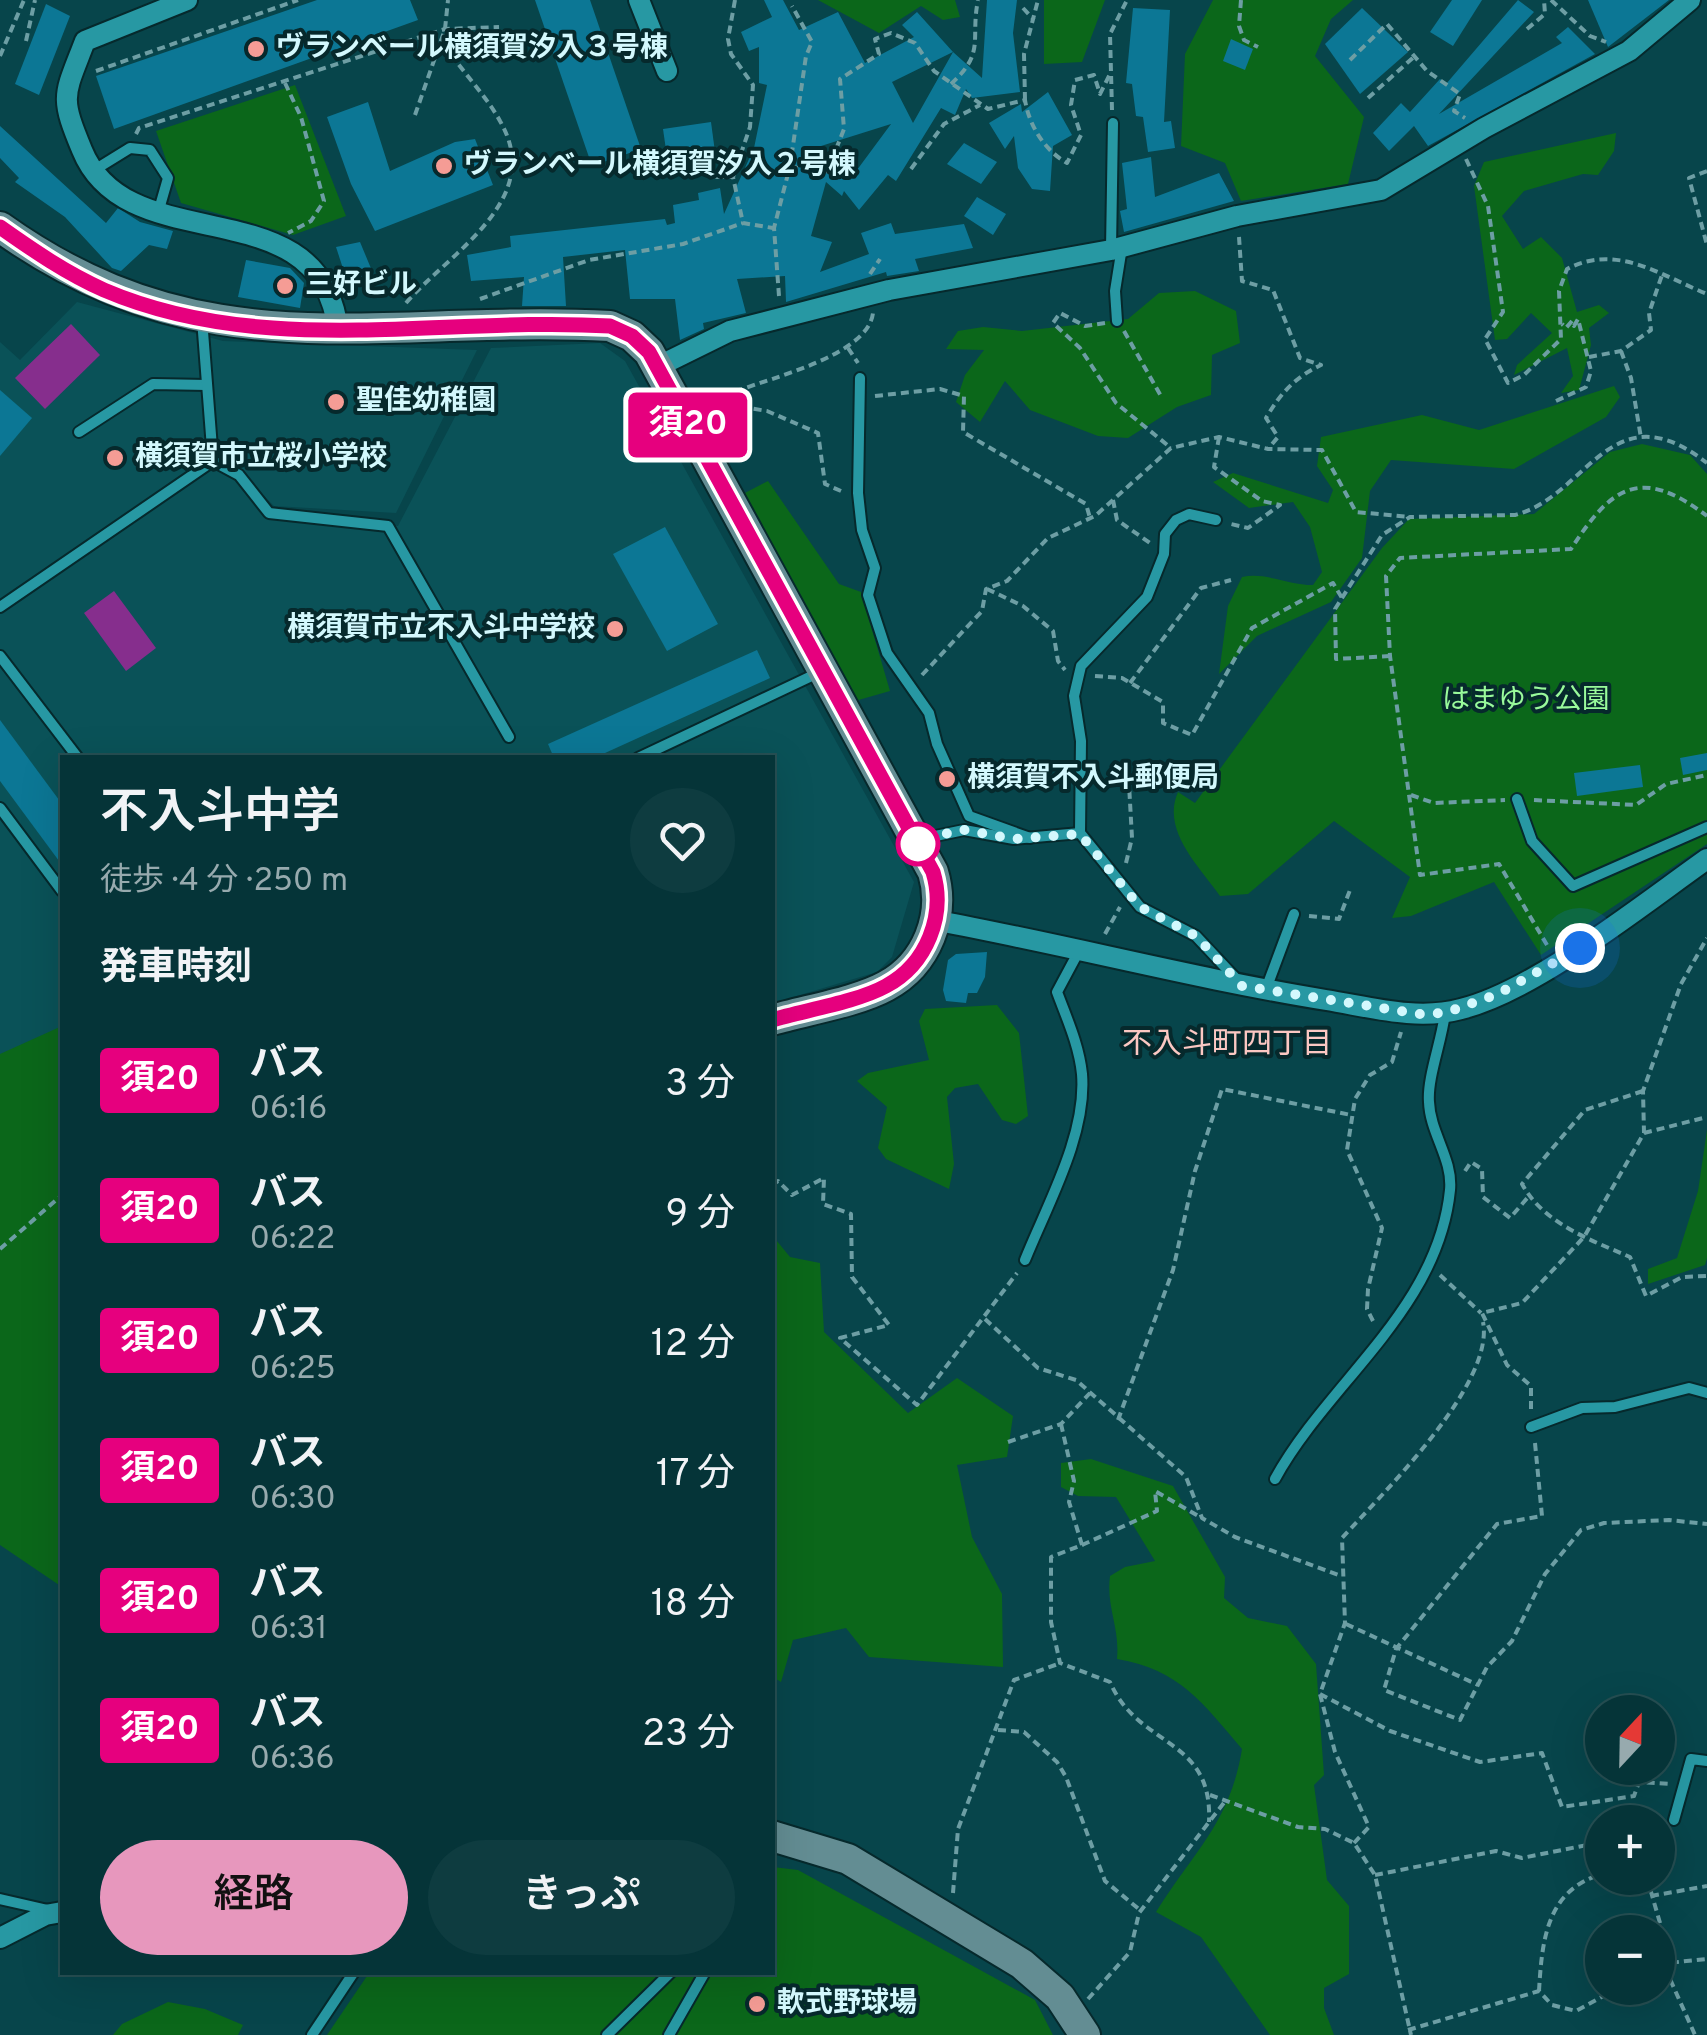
<!DOCTYPE html>
<html lang="ja">
<meta charset="utf-8">
<style>
:root{--surface:#053438;--page:#0e3c40;--text:#f1f3f6;--muted:#97aaae;--line:#264f53;--accent:#e797bd}
body{margin:0;font-family:Overpass,"Noto Sans JP",sans-serif;background:var(--page);color:var(--text);height:100vh;display:flex;flex-direction:column;font-size:38px;white-space:nowrap}
*{box-sizing:border-box;margin:0}
p{font-size:32px;color:var(--muted)}
.icon{flex:none;width:55px;height:55px;fill:none;stroke:currentColor;stroke-width:2;stroke-linecap:round;stroke-linejoin:round}
.map{position:relative;flex:1;overflow:hidden}
.drawer{position:absolute;left:60px;top:755px;width:715px;height:1220px;display:flex;flex-direction:column;background:var(--surface);border-radius:0px;box-shadow:0 10px 40px #0002,0 0 0 2px var(--line)}
.drawer>*{flex:none}
.badge{padding:0 20px;border-radius:8px;font-size:35px;line-height:65px}
.needle{width:65px;rotate:22deg}
.tools{position:absolute;left:1585px;top:1695px;display:grid;gap:20px}
.tools a{display:grid;place-items:center;width:90px;height:90px;border-radius:50%;background:var(--surface);box-shadow:0 10px 40px #0002,0 0 0 2px var(--line);font-size:50px}
.you{position:absolute;width:50px;height:50px;margin:-25px;border:8px solid #fff;border-radius:50%;background:#1a73e8;box-shadow:0 0 0 15px #1a73e833}
.map>.badge{position:absolute;translate:-50% -50%;box-shadow:0 0 0 5px #fff}
h2{padding:0 40px;font-size:38px;line-height:90px}
.round{display:grid;place-items:center;flex:none;width:105px;height:105px;border-radius:52px;background:var(--page)}
.overview{display:flex;align-items:center;justify-content:space-between;height:170px;padding:0 40px}
h1{font-size:48px;font-weight:600;line-height:75px}
.button{display:flex;gap:20px;margin-top:auto;padding:20px 40px}
.button a{flex:1;height:115px;border-radius:60px;background:var(--accent);color:#111;font-size:40px;font-weight:600;line-height:115px;text-align:center}
.button a+a{background:var(--page);color:var(--text)}
ul{padding:0;list-style:none}
li{display:flex;align-items:center;gap:30px;height:130px;padding:0 40px}
li div{flex:1}
li b{display:block;font-size:38px}
li em{font-style:normal}
li .badge{min-width:110px;font-weight:700;text-align:center}
.map>svg:first-child{display:block}
.built{fill:#0a5258}
.green{fill:#0b671a}
.water{fill:#862e8d}
.building{fill:#0c7795;fill-rule:evenodd}
.lines{fill:none;stroke-linecap:round;stroke-linejoin:round}
.lane-casing{stroke:#06292c;stroke-width:14}
.street-casing{stroke:#06292c;stroke-width:24}
.secondary-casing{stroke:#06292c;stroke-width:34}
.path{stroke:#6d9ea4;stroke-width:4;stroke-dasharray:8 5;stroke-linecap:butt}
.lane{stroke:#2798a3;stroke-width:10}
.street{stroke:#2798a3;stroke-width:20}
.secondary{stroke:#638d93;stroke-width:30}
.line-casing{stroke:#fff;stroke-width:22}
.line{stroke:#e6007e;stroke-width:15}
.walk{stroke:#d3f8fd;stroke-width:10;stroke-dasharray:0 18}
.poi-dot{fill:#f59c95;stroke:#06292c;stroke-width:4}
.stop-dot{fill:#fff;stroke:#e6007e;stroke-width:5}
.labels{text-anchor:middle;dominant-baseline:central;stroke-width:8;stroke-linejoin:round;paint-order:stroke}
.poi-label{font-size:28px;font-weight:bold;fill:#d3f8fd;stroke:#06292c;text-anchor:start}
.park-label{font-size:28px;fill:#99fa9b;stroke:#06292c}
.neighbourhood-label{font-size:30px;fill:#fcc8c3;stroke:#06292c}
</style>
<div class="map">
<svg width="1707" height="2035" viewBox="0 0 1707 2035">
<rect width="100%" height="100%" fill="#07454b"/>
<polygon class="built" points="77,302 223,341 477,350 396,513 274,506 235,467 251,497 283,516 398,526 491,348 600,343 625,361 914,882 892,957 877,972 773,1003 772,758 62,758 62,1102 0,1138 0,342 20,360"/>
<g class="green">
<polygon points="818,0 955,0 960,17 943,20 921,6 879,33"/>
<polygon points="1044,0 1105,0 1082,62 1044,64"/>
<polygon points="1213,0 1353,0 1331,19 1315,56 1364,117 1348,184 1241,201 1225,163 1181,146 1185,54"/>
<polygon points="295,85 346,216 293,235 181,203 156,131"/>
<polygon points="1616,133 1614,151 1598,175 1583,174 1524,191 1502,216 1523,249 1541,237 1562,258 1577,312 1599,305 1609,313 1589,328 1591,345 1579,390 1561,393 1573,376 1567,348 1514,375 1517,365 1552,333 1531,313 1507,339 1495,340 1474,186 1484,162"/>
<polygon points="1195,291 1236,311 1240,343 1212,355 1211,395 1177,407 1128,438 1098,436 1030,410 1005,381 980,422 956,402 965,375 984,350 946,349 958,331 983,327 1022,331 1128,319 1159,293"/>
<path d="M1614,386L1620,397L1606,417L1514,469L1391,460L1370,491L1362,558L1331,602L1257,636L1219,674L1228,606L1242,577C1266,572 1288,585 1313,585L1322,572L1310,527L1293,502L1249,508L1213,482L1233,473L1328,503L1333,490L1317,466L1321,437L1422,415L1479,430Z"/>
<path d="M1642,444L1690,455L1707,474V844L1541,955L1494,882L1411,916L1392,918L1410,877L1334,821L1248,894L1220,896C1199,866 1161,830 1178,792L1195,803L1382,548L1409,519L1534,514L1610,452Z"/>
<polygon points="768,481 839,584 861,592 890,691 855,701 741,495"/>
<polygon points="997,1005 1019,1033 1028,1116 1016,1124 1002,1120 978,1084 955,1088 947,1097 954,1164 949,1189 886,1159 878,1148 887,1107 857,1081 868,1073 929,1060 919,1021 925,1009"/>
<polygon points="62,1026 62,1587 0,1545 0,1054"/>
<polygon points="1707,1130 1707,1258 1705,1265 1648,1284 1648,1269 1677,1258 1698,1191"/>
<polygon points="772,1235 790,1257 820,1263 824,1332 908,1413 957,1378 1013,1416 1007,1457 957,1465 972,1537 1002,1594 1003,1667 869,1657 846,1628 793,1640 781,1682 773,1677"/>
<path d="M1091,1459L1173,1486L1225,1577L1224,1598L1248,1618L1287,1626L1316,1664L1324,1775L1314,1785L1327,1880L1349,1906V1974L1324,1988V2008L1334,2035H1270L1201,1937L1156,1912C1194,1851 1230,1823 1242,1749C1202,1702 1180,1670 1117,1659C1120,1627 1106,1608 1110,1576L1125,1567L1155,1561L1116,1497L1078,1496L1061,1487V1463Z"/>
<polygon points="773,1867 798,1870 1035,2000 1053,2035 327,2035 369,1973 772,1972"/>
<polygon points="168,2002 205,2009 243,2025 238,2035 113,2035 122,2024"/>
</g>
<g class="water">
<polygon points="71,324 100,355 45,409 15,378"/>
<polygon points="114,591 156,648 126,671 84,613"/>
</g>
<g class="building">
<polygon points="317,0 410,0 418,20 114,129 96,76"/>
<polygon points="535,0 590,0 641,149 592,166"/>
<path d="M764,0H783L799,30L838,12L865,63L914,37L902,25L917,12L953,52L892,82L913,123L953,52L982,78L987,0H1017L1013,33L1020,92L972,98L966,89L955,115L941,108L896,181L888,175L859,210L844,191L842,196L826,182L811,236L832,242L820,272L869,254L861,233L891,223L895,234L964,224L973,248L915,259L919,271L887,276L886,272L786,302L785,276L737,279L746,313L703,323L704,329L680,340L675,299H630L625,250L563,257L566,306H522L524,277L471,281L467,255L511,247L510,236L665,219L667,225L675,223L673,205L699,200L698,193L720,188L724,214L754,148L767,85L759,83V47L749,51L741,32L772,17ZM891,124L854,174L821,146Z"/>
<polygon points="1452,0 1482,0 1453,46 1430,32"/>
<polygon points="1518,0 1534,12 1439,114 1562,43 1556,37 1568,27 1595,54 1428,146 1414,126 1389,151 1373,133 1401,103 1410,112 1440,79 1446,84"/>
<polygon points="1588,0 1669,0 1608,47"/>
<polygon points="46,4 70,16 39,95 15,84"/>
<polygon points="1133,8 1170,10 1164,122 1171,121 1175,148 1148,152 1143,117 1136,116 1132,84 1126,83"/>
<polygon points="1362,8 1408,52 1360,94 1325,44"/>
<polygon points="1231,39 1253,49 1245,70 1223,61"/>
<polygon points="1048,92 1072,135 1053,146 1050,191 1032,189 1018,168 1014,136 1005,149 989,123 1021,104 1022,112"/>
<polygon points="368,102 390,171 455,142 475,139 493,185 375,231 351,184 327,117"/>
<polygon points="711,122 715,152 667,157 663,129"/>
<polygon points="0,126 106,223 118,208 140,222 173,231 167,249 149,245 121,271 112,268 65,217 15,182 19,178 0,158"/>
<polygon points="964,143 997,162 981,184 947,164"/>
<polygon points="1151,157 1155,197 1219,173 1234,201 1124,232 1120,211 1127,209 1122,163"/>
<polygon points="977,197 1006,214 993,235 964,216"/>
<polygon points="360,242 375,278 349,287 336,247"/>
<polygon points="246,260 290,268 304,283 300,308 238,297"/>
<polygon points="0,390 32,418 0,456"/>
<polygon points="665,527 718,624 667,651 613,554"/>
<polygon points="757,650 770,678 594,758 554,758 548,744"/>
<polygon points="0,720 62,804 62,865 0,781"/>
<polygon points="1707,753 1707,770 1683,775 1680,758"/>
<polygon points="1640,765 1643,787 1577,796 1574,773"/>
<polygon points="987,952 985,977 977,993 968,993 966,1003 946,1001 943,990 948,960 956,954"/>
</g>
<g class="lines">
<g class="lane-casing">
<g id="lane">
<polyline points="96,169 130,148 150,150 168,178 158,213"/>
<polyline points="1111,249 1113,123"/>
<polyline points="1117,321 1115,291 1122,247"/>
<polyline points="860,378 858,493 862,530 875,568 868,595 887,653 929,713 937,744 969,816 1030,838"/>
<polyline points="79,432 153,384 207,385"/>
<polyline points="213,461 239,475 269,513 388,526 509,737"/>
<polyline points="0,607 213,461 202,319"/>
<polyline points="0,656 78,758"/>
<polyline points="638,758 818,673"/>
<polyline points="1517,799 1532,841 1573,886 1707,827"/>
<polyline points="0,808 62,891"/>
<polyline points="1080,833 1081,741 1074,696 1081,666 1147,597 1164,554 1165,534 1176,520 1189,514 1216,520"/>
<polyline points="921,839 964,830 1014,839 1080,833 1140,907 1196,936 1240,983"/>
<polyline points="1266,989 1294,914"/>
<path d="M1025,1260C1047,1205 1087,1135 1082,1074C1079,1045 1067,1019 1057,992L1080,949"/>
<polyline points="1531,1427 1582,1408 1615,1407 1689,1388 1707,1393"/>
<path d="M1275,1479C1328,1382 1438,1310 1450,1190C1453,1159 1430,1133 1429,1102C1427,1078 1442,1040 1445,1013"/>
<polyline points="1674,1820 1691,1759 1707,1761"/>
<polyline points="0,1899 48,1910"/>
<polyline points="312,2035 354,1972"/>
<polyline points="607,2035 671,1972"/>
<polyline points="669,2035 705,1972"/>
</g>
</g>
<g class="street-casing">
<g id="street">
<path d="M187,0L85,41C64,96 59,95 82,150C128,264 322,183 338,331"/>
<polyline points="639,0 667,71"/>
<polyline points="657,367 730,331 889,290 1111,250 1237,216 1381,190 1484,128 1629,51 1690,0"/>
<path d="M938,921C1068,945 1196,979 1326,1000C1370,1007 1417,1021 1461,1009C1535,991 1643,904 1707,859"/>
<polyline points="0,1938 45,1915 62,1912"/>
</g>
</g>
<g class="secondary-casing">
<g id="secondary">
<path d="M0,227C207,375 379,314 610,326L632,336L649,352L933,872C946,915 927,964 886,986C857,1002 806,1010 772,1020"/>
<polyline points="772,1836 848,1859 1022,1964 1060,1997 1085,2035"/>
</g>
</g>
<g class="path">
<polyline points="735,0 728,39 731,54 753,85 750,127 733,177 743,223 773,228"/>
<polyline points="1241,0 1239,26 1244,40 1258,47"/>
<polyline points="1551,0 1590,36 1606,42"/>
<polyline points="1023,8 1034,20"/>
<polyline points="1527,29 1545,14 1544,0"/>
<polyline points="26,41 35,0"/>
<polyline points="0,56 24,0"/>
<polyline points="1350,60 1387,24 1427,71 1460,94 1454,111 1465,118"/>
<polyline points="96,71 298,0"/>
<polyline points="285,83 301,117 324,201 311,221 288,233"/>
<path d="M951,84C986,52 970,40 978,0"/>
<polyline points="1368,98 1416,55"/>
<polyline points="1025,100 1024,54 1038,0"/>
<polyline points="1112,110 1110,34 1127,0"/>
<polyline points="415,115 445,29 448,0"/>
<polyline points="136,134 139,128 445,29 499,27"/>
<path d="M1466,159L1488,206L1503,312L1485,339L1508,383L1524,375L1561,339L1559,291L1567,269C1617,243 1660,275 1707,294"/>
<polyline points="693,164 717,177 733,177"/>
<path d="M790,166L826,175L844,129L840,79L879,54L875,39L891,33L915,43L934,71L988,109L1025,100C1029,125 1044,150 1067,163L1081,135L1071,105L1075,80L1094,75L1100,94L1111,72"/>
<polyline points="911,169 944,124 980,105"/>
<polyline points="1707,171 1689,178 1707,245"/>
<path d="M1239,237L1242,281L1273,290L1300,358L1321,365C1295,377 1280,394 1266,418L1278,437L1268,449"/>
<polyline points="870,274 880,259"/>
<polyline points="779,296 774,228 790,166 806,56 812,42 792,6"/>
<polyline points="480,299 589,260 683,244 743,223"/>
<path d="M406,303C450,252 546,200 500,121C484,92 458,68 441,39"/>
<polyline points="1105,323 1085,326 1060,313 1053,323 1080,348 1116,403 1171,448"/>
<polyline points="1124,331 1161,396"/>
<polyline points="848,348 858,363"/>
<polyline points="1621,351 1631,378 1641,438"/>
<polyline points="1589,357 1621,351 1651,330 1649,313 1662,275"/>
<polyline points="875,396 940,389 964,396 963,432 1086,504 1090,518"/>
<polyline points="1556,401 1586,387 1591,371 1578,319 1574,326 1572,321 1566,328 1562,324"/>
<polyline points="1219,437 1214,467 1262,501 1280,505 1248,528 1231,524"/>
<path d="M841,491L825,484L818,433L767,411L736,406L737,391C773,377 868,355 873,313"/>
<polyline points="1113,500 1117,520 1150,543"/>
<polyline points="987,589 1023,606 1053,631 1058,661 1065,670"/>
<path d="M1390,656L1336,659L1335,609L1382,535L1410,517L1515,515C1588,496 1611,388 1707,463"/>
<polyline points="922,675 982,611 986,589 1007,581 1048,538 1095,516 1171,448 1219,437 1268,449 1322,450 1356,512 1410,517"/>
<polyline points="1095,676 1122,678 1163,702 1163,723 1192,735 1252,628 1333,583 1342,598"/>
<polyline points="1130,683 1201,588 1231,580"/>
<polyline points="1411,795 1434,803 1505,800"/>
<polyline points="1534,800 1636,805 1666,784 1707,775"/>
<polyline points="1126,863 1132,838 1129,784"/>
<polyline points="1309,916 1339,919 1350,890"/>
<polyline points="1105,934 1120,907"/>
<path d="M1547,945L1499,864L1420,875L1390,656L1386,576L1400,558L1571,549C1611,487 1640,465 1707,516"/>
<path d="M1643,1091L1585,1110L1522,1184C1544,1224 1591,1240 1630,1257L1646,1296L1682,1277L1707,1276"/>
<polyline points="1644,1133 1707,1117"/>
<polyline points="1465,1171 1471,1162 1482,1169 1483,1197 1510,1218 1529,1196"/>
<polyline points="772,1185 778,1181 792,1195 824,1178 823,1204 851,1214 852,1277 889,1325 840,1338 917,1405 1017,1273"/>
<polyline points="0,1249 62,1195"/>
<polyline points="1440,1275 1481,1313"/>
<polyline points="985,1319 1038,1368 1076,1380 1186,1477 1202,1518 1235,1537 1341,1576"/>
<polyline points="1373,1321 1367,1309 1368,1289 1382,1228 1347,1150 1355,1099 1370,1075 1392,1062 1401,1032"/>
<polyline points="1531,1409 1531,1386 1507,1365 1482,1313 1522,1303 1584,1237 1644,1133 1643,1091 1681,984 1707,938"/>
<polyline points="1118,1420 1173,1270 1195,1171 1222,1089 1351,1115"/>
<path d="M1061,1424L1074,1481L1069,1502L1082,1545L1051,1557V1622L1060,1663L1110,1682C1139,1749 1213,1736 1209,1822"/>
<polyline points="1008,1442 1061,1424 1090,1393"/>
<polyline points="1535,1443 1542,1516 1497,1524 1396,1649 1384,1690 1460,1720 1487,1667 1512,1641 1545,1574 1581,1530 1604,1523 1669,1520 1707,1524"/>
<polyline points="1082,1545 1157,1511 1155,1491 1200,1517"/>
<polyline points="1346,1624 1478,1685"/>
<polyline points="1320,1694 1390,1731 1480,1762 1542,1753 1562,1807 1634,1796 1639,1782 1671,1784"/>
<polyline points="998,1730 1024,1732 1057,1762 1066,1777 1105,1881 1140,1910"/>
<polyline points="1210,1795 1298,1827 1325,1829 1354,1843 1375,1875 1411,2035"/>
<path d="M1354,1843L1369,1827L1335,1752L1320,1694L1345,1623L1342,1538C1383,1493 1495,1384 1483,1322"/>
<polyline points="1375,1875 1496,1851 1522,1858 1602,1842"/>
<polyline points="1647,1878 1671,1961"/>
<polyline points="953,1893 958,1829 1014,1680 1058,1664"/>
<polyline points="1651,1896 1707,1886"/>
<polyline points="1658,1964 1707,1959"/>
<polyline points="1658,1982 1670,1979 1695,2035"/>
<path d="M1539,1991C1542,1939 1547,1890 1602,1874"/>
<polyline points="1088,1999 1130,1952 1139,1913 1226,1800"/>
<polyline points="1408,2030 1539,1991 1552,2005 1576,2011 1618,1988"/>
</g>
<use href="#lane" class="lane"/>
<use href="#street" class="street"/>
<use href="#secondary" class="secondary"/>
</g>
<g class="lines">
<g class="line-casing">
<path id="line" d="M0,227C34,251 66,273 104,290C265,359 442,316 610,326L632,336L649,352L933,872C946,915 927,964 886,986C857,1002 806,1010 772,1020"/>
</g>
<use href="#line" class="line"/>
<polyline class="walk" points="918,844 916,840 964,830 1014,839 1080,834 1140,907 1196,936 1242,986 1420,1014 1445,1013 1498,994 1580,948"/>
</g>
<g class="poi-dot">
<circle cx="256" cy="49" r="10"/>
<circle cx="444" cy="166" r="10"/>
<circle cx="285" cy="286" r="10"/>
<circle cx="336" cy="402" r="10"/>
<circle cx="115" cy="458" r="10"/>
<circle cx="615" cy="629" r="10"/>
<circle cx="947" cy="779" r="10"/>
<circle cx="757" cy="2004" r="10"/>
</g>
<circle class="stop-dot" cx="918" cy="844" r="20"/>
<g class="labels">
<g class="poi-label">
<text x="276" y="49">ヴランベール横須賀汐入３号棟</text>
<text x="464" y="166">ヴランベール横須賀汐入２号棟</text>
<text x="305" y="286">三好ビル</text>
<text x="356" y="402">聖佳幼稚園</text>
<text x="135" y="458">横須賀市立桜小学校</text>
<text x="595" y="629" text-anchor="end">横須賀市立不入斗中学校</text>
<text x="967" y="779">横須賀不入斗郵便局</text>
<text x="777" y="2004">軟式野球場</text>
</g>
<g class="park-label">
<text x="1526" y="701">はまゆう公園</text>
</g>
<g class="neighbourhood-label">
<text x="1227" y="1045">不入斗町四丁目</text>
</g>
</g>
</svg>
<div class="tools">
<a><svg class="needle" viewBox="-14 -14 28 28"><path d="M0-13l5 13h-10z" fill="#e53935"/><path d="M0 13l5-13h-10z" fill="#97aaae"/></svg></a>
<a>+</a>
<a>−</a>
</div>
<div class="you" style="left:1580px;top:948px"></div>
<b class="badge" style="left:688px;top:425px;background:#e6007e;color:#fff">須20</b>
<section class="drawer">
<div class="overview"><div><h1>不入斗中学</h1><p>徒歩 · 4 分 · 250 m</p></div><a class="round"><svg class="icon" aria-label="heart" viewBox="0 0 24 24"><path d="M12 20l-8-8c-3-5 5-10 8-4 3-6 11-1 8 4z"/></svg></a></div>
<h2>発車時刻</h2>
<ul>
<li><span class="badge" style="background:#e6007e;color:#fff">須20</span><div><b>バス</b><p>06:16</p></div><em>3 分</em></li>
<li><span class="badge" style="background:#e6007e;color:#fff">須20</span><div><b>バス</b><p>06:22</p></div><em>9 分</em></li>
<li><span class="badge" style="background:#e6007e;color:#fff">須20</span><div><b>バス</b><p>06:25</p></div><em>12 分</em></li>
<li><span class="badge" style="background:#e6007e;color:#fff">須20</span><div><b>バス</b><p>06:30</p></div><em>17 分</em></li>
<li><span class="badge" style="background:#e6007e;color:#fff">須20</span><div><b>バス</b><p>06:31</p></div><em>18 分</em></li>
<li><span class="badge" style="background:#e6007e;color:#fff">須20</span><div><b>バス</b><p>06:36</p></div><em>23 分</em></li>
</ul>
<div class="button"><a>経路</a><a>きっぷ</a></div>
</section>
</div>
